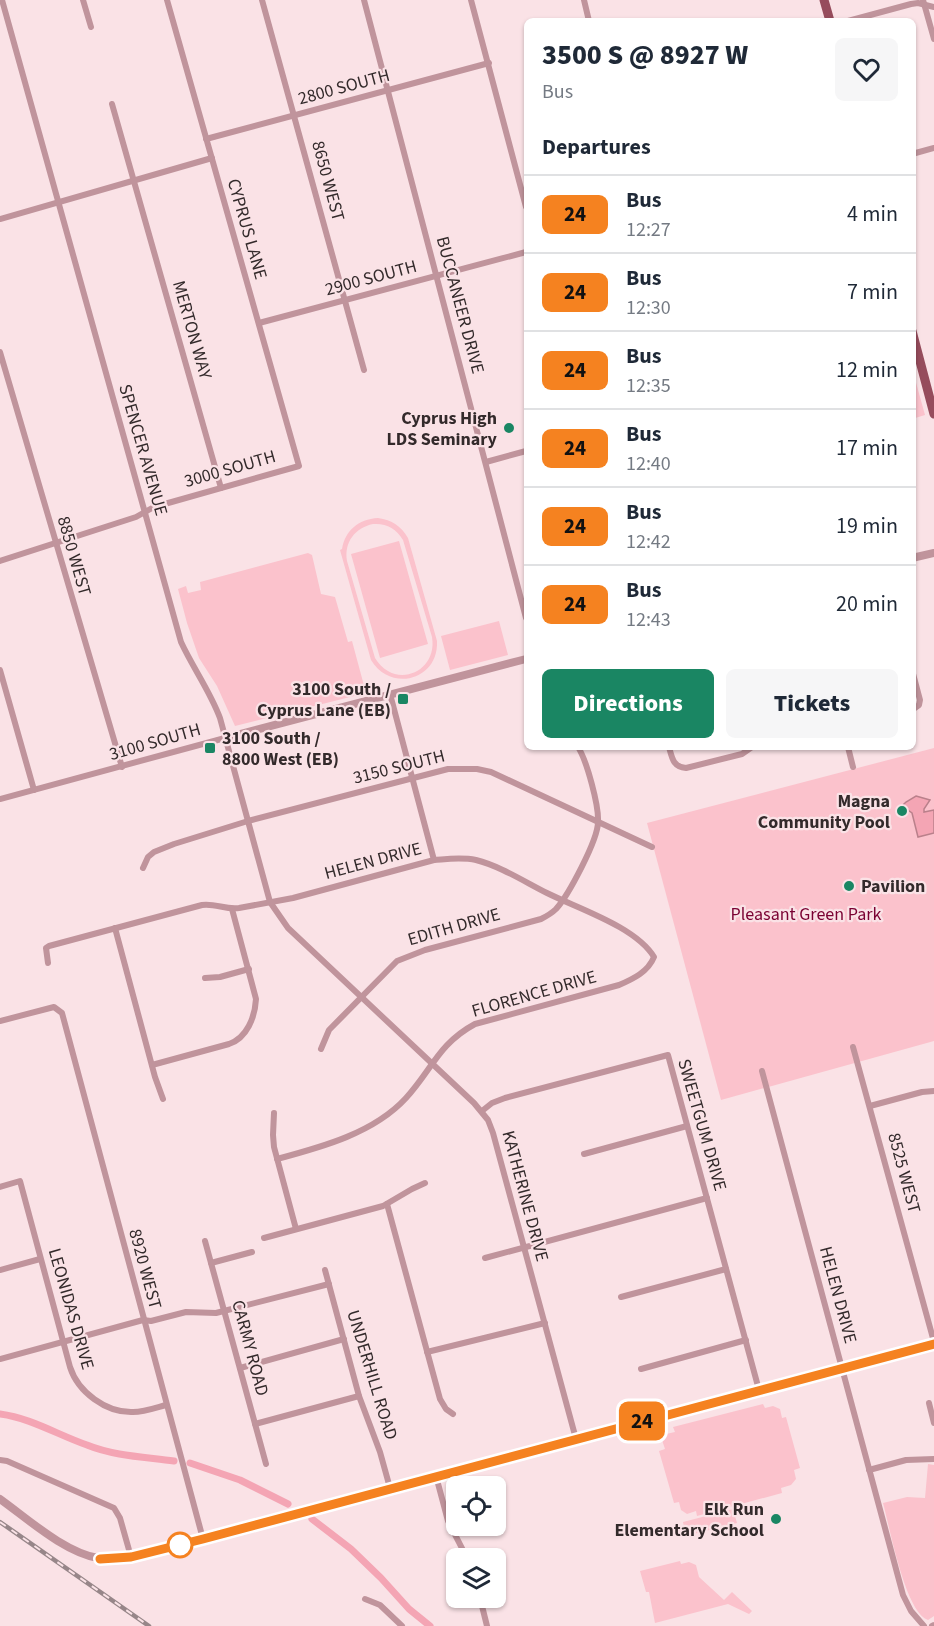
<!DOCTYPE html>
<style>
:root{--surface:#fff;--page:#f6f6f7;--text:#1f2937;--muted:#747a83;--line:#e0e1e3;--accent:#1a8663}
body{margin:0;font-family:"Source Sans 3",sans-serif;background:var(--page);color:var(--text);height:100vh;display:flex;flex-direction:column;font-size:22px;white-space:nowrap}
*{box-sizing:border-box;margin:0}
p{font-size:20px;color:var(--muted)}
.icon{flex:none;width:33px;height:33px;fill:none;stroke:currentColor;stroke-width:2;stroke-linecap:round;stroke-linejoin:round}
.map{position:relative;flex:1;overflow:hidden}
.drawer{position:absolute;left:524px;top:18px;width:392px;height:732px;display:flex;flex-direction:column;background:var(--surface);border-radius:9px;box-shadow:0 2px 4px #0004}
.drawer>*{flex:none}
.badge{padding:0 12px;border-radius:9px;font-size:21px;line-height:39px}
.buttons{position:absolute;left:446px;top:1476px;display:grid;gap:12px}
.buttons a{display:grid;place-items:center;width:60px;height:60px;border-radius:9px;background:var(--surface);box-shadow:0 2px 4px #0004;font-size:30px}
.map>.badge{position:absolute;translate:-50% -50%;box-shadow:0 0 0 3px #fff}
h2{padding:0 18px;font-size:22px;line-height:54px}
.round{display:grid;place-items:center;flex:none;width:63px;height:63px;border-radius:9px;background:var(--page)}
.headline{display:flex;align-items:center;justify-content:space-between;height:102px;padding:0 18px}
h1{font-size:28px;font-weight:800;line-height:45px}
.action{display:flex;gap:12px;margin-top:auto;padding:12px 18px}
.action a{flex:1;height:69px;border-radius:9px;background:var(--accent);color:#fff;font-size:24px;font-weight:800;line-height:69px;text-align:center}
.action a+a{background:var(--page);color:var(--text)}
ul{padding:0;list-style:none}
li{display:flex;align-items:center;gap:18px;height:78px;padding:0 18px;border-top:2px solid var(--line)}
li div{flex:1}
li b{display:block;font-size:22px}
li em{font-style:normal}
li .badge{min-width:66px;font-weight:700;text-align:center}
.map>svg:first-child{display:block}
.green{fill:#fbc2cc;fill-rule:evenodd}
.water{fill:#f4a5b4;stroke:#ba808b;stroke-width:1.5}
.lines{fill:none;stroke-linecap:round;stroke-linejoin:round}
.canal{stroke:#f4a5b4;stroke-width:7}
.minor{stroke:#c0949c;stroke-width:6}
.tertiary{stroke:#c0949c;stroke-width:8}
.primary{stroke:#964c5c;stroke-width:9}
.rail-casing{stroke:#978689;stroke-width:4.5}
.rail{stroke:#fae2e6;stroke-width:2;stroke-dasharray:7;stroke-linecap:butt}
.line-casing{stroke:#fff;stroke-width:14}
.line{stroke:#f58220;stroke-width:9}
.poi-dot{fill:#1a8663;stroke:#fae2e6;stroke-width:2}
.stop-dot{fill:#fff;stroke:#f58220;stroke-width:3}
.labels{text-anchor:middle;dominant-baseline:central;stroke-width:4.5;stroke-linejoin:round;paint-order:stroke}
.street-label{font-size:18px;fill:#332a2b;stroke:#fae2e6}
.poi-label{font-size:18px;font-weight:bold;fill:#332a2b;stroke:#fae2e6;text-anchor:end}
.park-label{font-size:18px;fill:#7a0132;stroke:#fae2e6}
</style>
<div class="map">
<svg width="934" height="1626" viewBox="0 0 934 1626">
<rect width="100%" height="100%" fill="#fae2e6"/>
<g class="green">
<polygon points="912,368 925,415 912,419"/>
<path d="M378,518C392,520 401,526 408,538L437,641C439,680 391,693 371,660L340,550L342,549C345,531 358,519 378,518ZM373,524C386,523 396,528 403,540L432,637C438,673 394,690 375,658L347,561C344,542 355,528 373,524Z"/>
<polygon points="399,541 428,644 380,658 351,554"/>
<polygon points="308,553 312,555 321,594 335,597 348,642 352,641 366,693 235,726 217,686 199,658 187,623 178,589 186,586 188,593 201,590 200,582"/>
<polygon points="499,621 508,655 450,670 441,636"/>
<polygon points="934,748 934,1041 721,1100 647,823"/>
<polygon points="763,1404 765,1408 773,1406 780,1409 782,1418 786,1417 800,1468 794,1470 796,1479 791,1485 781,1488 782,1493 697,1516 696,1511 687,1514 681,1510 679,1502 674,1503 659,1451 665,1449 662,1440 666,1434 675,1432 673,1427"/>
<path d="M928,1464L934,1465V1616L928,1620C905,1612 890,1528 883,1503L907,1497L925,1498Z"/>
<polygon points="733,1509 737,1523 686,1536 683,1522"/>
<polygon points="680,1561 681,1564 689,1562 696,1565 699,1577 724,1600 732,1592 752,1611 749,1614 728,1604 655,1623 649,1592 646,1592 640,1571"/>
</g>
<polygon class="water" points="916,796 930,800 924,809 924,812 934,810 934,833 918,837 912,813 902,806 906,802"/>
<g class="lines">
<g class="canal">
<path d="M0,1414C31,1418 58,1435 87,1445C114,1456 145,1457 174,1461"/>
<polyline points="190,1463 240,1480 288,1504"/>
<polyline points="312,1519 351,1549 381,1578 409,1609 430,1626"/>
</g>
<g class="minor">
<path d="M2,0L181,642C193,668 210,691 220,718L270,902L288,928L474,1103L488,1120L493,1133L576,1439"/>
<polyline points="83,0 91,27"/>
<polyline points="262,0 364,370"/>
<polyline points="364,0 526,618"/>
<polyline points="471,0 526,207"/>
<polyline points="584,0 589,21"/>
<polyline points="923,0 934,39"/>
<polyline points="848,21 911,4 918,3 934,7"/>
<polyline points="112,104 221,488"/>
<polyline points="206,139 489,63"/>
<polyline points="912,154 934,148"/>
<polyline points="0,219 212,158"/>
<polyline points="259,323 526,252"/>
<polyline points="0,352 122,767"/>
<polyline points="486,462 526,451"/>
<polyline points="0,561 136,517 154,507 299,466 167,0"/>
<polyline points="0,670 34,790"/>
<polyline points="912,670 920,700 919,705 912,710"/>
<polyline points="390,694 434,860"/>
<path d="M669,747C672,758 673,767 686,768L742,754L752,747"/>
<polyline points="848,747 853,767"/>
<polyline points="0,799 225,738"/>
<polyline points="143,868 148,857 154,852 174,844 248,821 448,769 477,769 491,772 652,847"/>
<polyline points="115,928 155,1077 163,1099"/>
<path d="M48,963L46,948L49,946L202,905C215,903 226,910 239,908L293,898L434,860C448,859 461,857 476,860C500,866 525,882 547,893C579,909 636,927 654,957C648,972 633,979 619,985L475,1024C438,1044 432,1070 406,1098C374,1133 322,1147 277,1159"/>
<polyline points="205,978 220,977 249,969"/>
<polyline points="0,1021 54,1007 62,1013 203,1539"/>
<polyline points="853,1047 934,1342"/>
<path d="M321,1049L329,1030L397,961L425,950L541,919C547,916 552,913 556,909C568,896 598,840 598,822C599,806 587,761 578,747"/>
<path d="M152,1065L229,1044C247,1038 255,1017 256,999L232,909"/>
<polyline points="762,1071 903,1595 911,1611 924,1626"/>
<polyline points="870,1106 922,1092 934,1091"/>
<polyline points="482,1111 492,1103 505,1098 668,1055 759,1390"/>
<polyline points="274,1113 273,1135 274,1147 296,1229"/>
<polyline points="584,1154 687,1126"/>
<path d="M0,1187L20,1181L70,1367C78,1392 106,1413 133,1412C144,1412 155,1408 166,1405"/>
<polyline points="387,1204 440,1399 446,1409 453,1414"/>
<polyline points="264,1238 383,1206 412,1189 425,1183"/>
<polyline points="205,1241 266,1464"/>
<polyline points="485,1258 707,1198"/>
<polyline points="211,1263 252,1252"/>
<polyline points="0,1270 40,1259"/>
<polyline points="325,1270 359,1396 380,1452 390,1488"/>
<polyline points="621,1297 726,1269"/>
<polyline points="427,1352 545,1323"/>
<polyline points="0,1359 143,1320 151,1321 186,1312 216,1313 329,1284"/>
<polyline points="240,1368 344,1339"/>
<polyline points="641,1369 746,1340"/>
<polyline points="929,1403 934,1423"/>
<polyline points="255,1424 359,1396"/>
<polyline points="0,1460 7,1461 114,1508 120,1518 131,1557"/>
<polyline points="869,1470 906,1460 934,1459"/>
<polyline points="436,1476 448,1521 467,1558"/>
<polyline points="480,1598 487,1626"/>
<polyline points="365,1599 380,1605 402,1626"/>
<polyline points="932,1626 934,1625"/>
</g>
<g class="tertiary">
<polyline points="912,558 934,553"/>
<polyline points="225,738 526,659"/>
<path d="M0,1499C28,1519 64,1552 98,1558C109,1560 120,1559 131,1557L934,1344"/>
</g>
<g class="primary">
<polyline points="824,0 830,21"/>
<polyline points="912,331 934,414"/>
</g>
<g class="rail-casing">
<polyline id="rail" points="0,1522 149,1626"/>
</g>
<use href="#rail" class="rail"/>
</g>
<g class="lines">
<g class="line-casing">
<polyline id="line" points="100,1559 131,1557 203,1539 934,1344"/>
</g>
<use href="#line" class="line"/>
</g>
<g class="poi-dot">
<circle cx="509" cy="428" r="6"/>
<rect x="397" y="693" width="12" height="12" rx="3"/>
<rect x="204" y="742" width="12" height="12" rx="3"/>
<circle cx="902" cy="811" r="6"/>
<circle cx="849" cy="886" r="6"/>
<circle cx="776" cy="1519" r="6"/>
</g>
<circle class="stop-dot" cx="180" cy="1545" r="12"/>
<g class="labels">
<g class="street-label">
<text transform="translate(344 87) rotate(-15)">2800 SOUTH</text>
<text transform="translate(328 181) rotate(75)">8650 WEST</text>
<text transform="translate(247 229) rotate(74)">CYPRUS LANE</text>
<text transform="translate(371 278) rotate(-15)">2900 SOUTH</text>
<text transform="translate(460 305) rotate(75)">BUCCANEER DRIVE</text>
<text transform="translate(192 330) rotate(74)">MERTON WAY</text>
<text transform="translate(143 450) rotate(74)">SPENCER AVENUE</text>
<text transform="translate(230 469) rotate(-16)">3000 SOUTH</text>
<text transform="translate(74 556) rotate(74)">8850 WEST</text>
<text transform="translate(155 742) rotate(-16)">3100 SOUTH</text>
<text transform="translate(399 767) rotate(-14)">3150 SOUTH</text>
<text transform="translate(373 861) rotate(-15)">HELEN DRIVE</text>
<text transform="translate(454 927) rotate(-16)">EDITH DRIVE</text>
<text transform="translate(534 994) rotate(-16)">FLORENCE DRIVE</text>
<text transform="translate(702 1125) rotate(74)">SWEETGUM DRIVE</text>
<text transform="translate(904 1173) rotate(75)">8525 WEST</text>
<text transform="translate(525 1196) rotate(75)">KATHERINE DRIVE</text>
<text transform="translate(145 1269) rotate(75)">8920 WEST</text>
<text transform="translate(838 1295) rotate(75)">HELEN DRIVE</text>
<text transform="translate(71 1309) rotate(74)">LEONIDAS DRIVE</text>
<text transform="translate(250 1348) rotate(75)">CARMY ROAD</text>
<text transform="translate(372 1375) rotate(73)">UNDERHILL ROAD</text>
</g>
<g class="poi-label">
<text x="497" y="418">Cyprus High<tspan x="497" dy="21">LDS Seminary</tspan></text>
<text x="391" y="689">3100 South /<tspan x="391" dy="21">Cyprus Lane (EB)</tspan></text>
<text x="222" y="738" text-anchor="start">3100 South /<tspan x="222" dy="21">8800 West (EB)</tspan></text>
<text x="890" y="801">Magna<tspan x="890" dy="21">Community Pool</tspan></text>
<text x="861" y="886" text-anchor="start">Pavilion</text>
<text x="764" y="1509">Elk Run<tspan x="764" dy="21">Elementary School</tspan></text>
</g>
<g class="park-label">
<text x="806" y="914">Pleasant Green Park</text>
</g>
</g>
</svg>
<div class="buttons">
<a><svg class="icon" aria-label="locate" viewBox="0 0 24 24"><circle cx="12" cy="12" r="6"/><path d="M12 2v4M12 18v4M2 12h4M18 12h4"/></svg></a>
<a><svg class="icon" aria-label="layers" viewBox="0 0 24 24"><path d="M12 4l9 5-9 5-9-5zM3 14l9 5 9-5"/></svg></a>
</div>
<b class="badge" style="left:642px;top:1421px;background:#f58220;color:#111">24</b>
<section class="drawer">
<div class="headline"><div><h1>3500 S @ 8927 W</h1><p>Bus</p></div><a class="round"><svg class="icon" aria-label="heart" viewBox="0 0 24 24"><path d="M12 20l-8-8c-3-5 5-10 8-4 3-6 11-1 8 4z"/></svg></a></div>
<h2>Departures</h2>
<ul>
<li><span class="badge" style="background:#f58220;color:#111">24</span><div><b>Bus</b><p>12:27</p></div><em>4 min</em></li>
<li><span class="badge" style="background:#f58220;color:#111">24</span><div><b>Bus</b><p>12:30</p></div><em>7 min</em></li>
<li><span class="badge" style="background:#f58220;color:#111">24</span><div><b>Bus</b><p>12:35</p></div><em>12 min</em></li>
<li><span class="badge" style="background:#f58220;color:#111">24</span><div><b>Bus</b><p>12:40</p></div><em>17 min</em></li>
<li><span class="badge" style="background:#f58220;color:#111">24</span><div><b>Bus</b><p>12:42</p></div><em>19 min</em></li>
<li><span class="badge" style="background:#f58220;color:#111">24</span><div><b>Bus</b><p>12:43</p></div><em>20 min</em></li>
</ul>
<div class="action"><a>Directions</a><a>Tickets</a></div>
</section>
</div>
